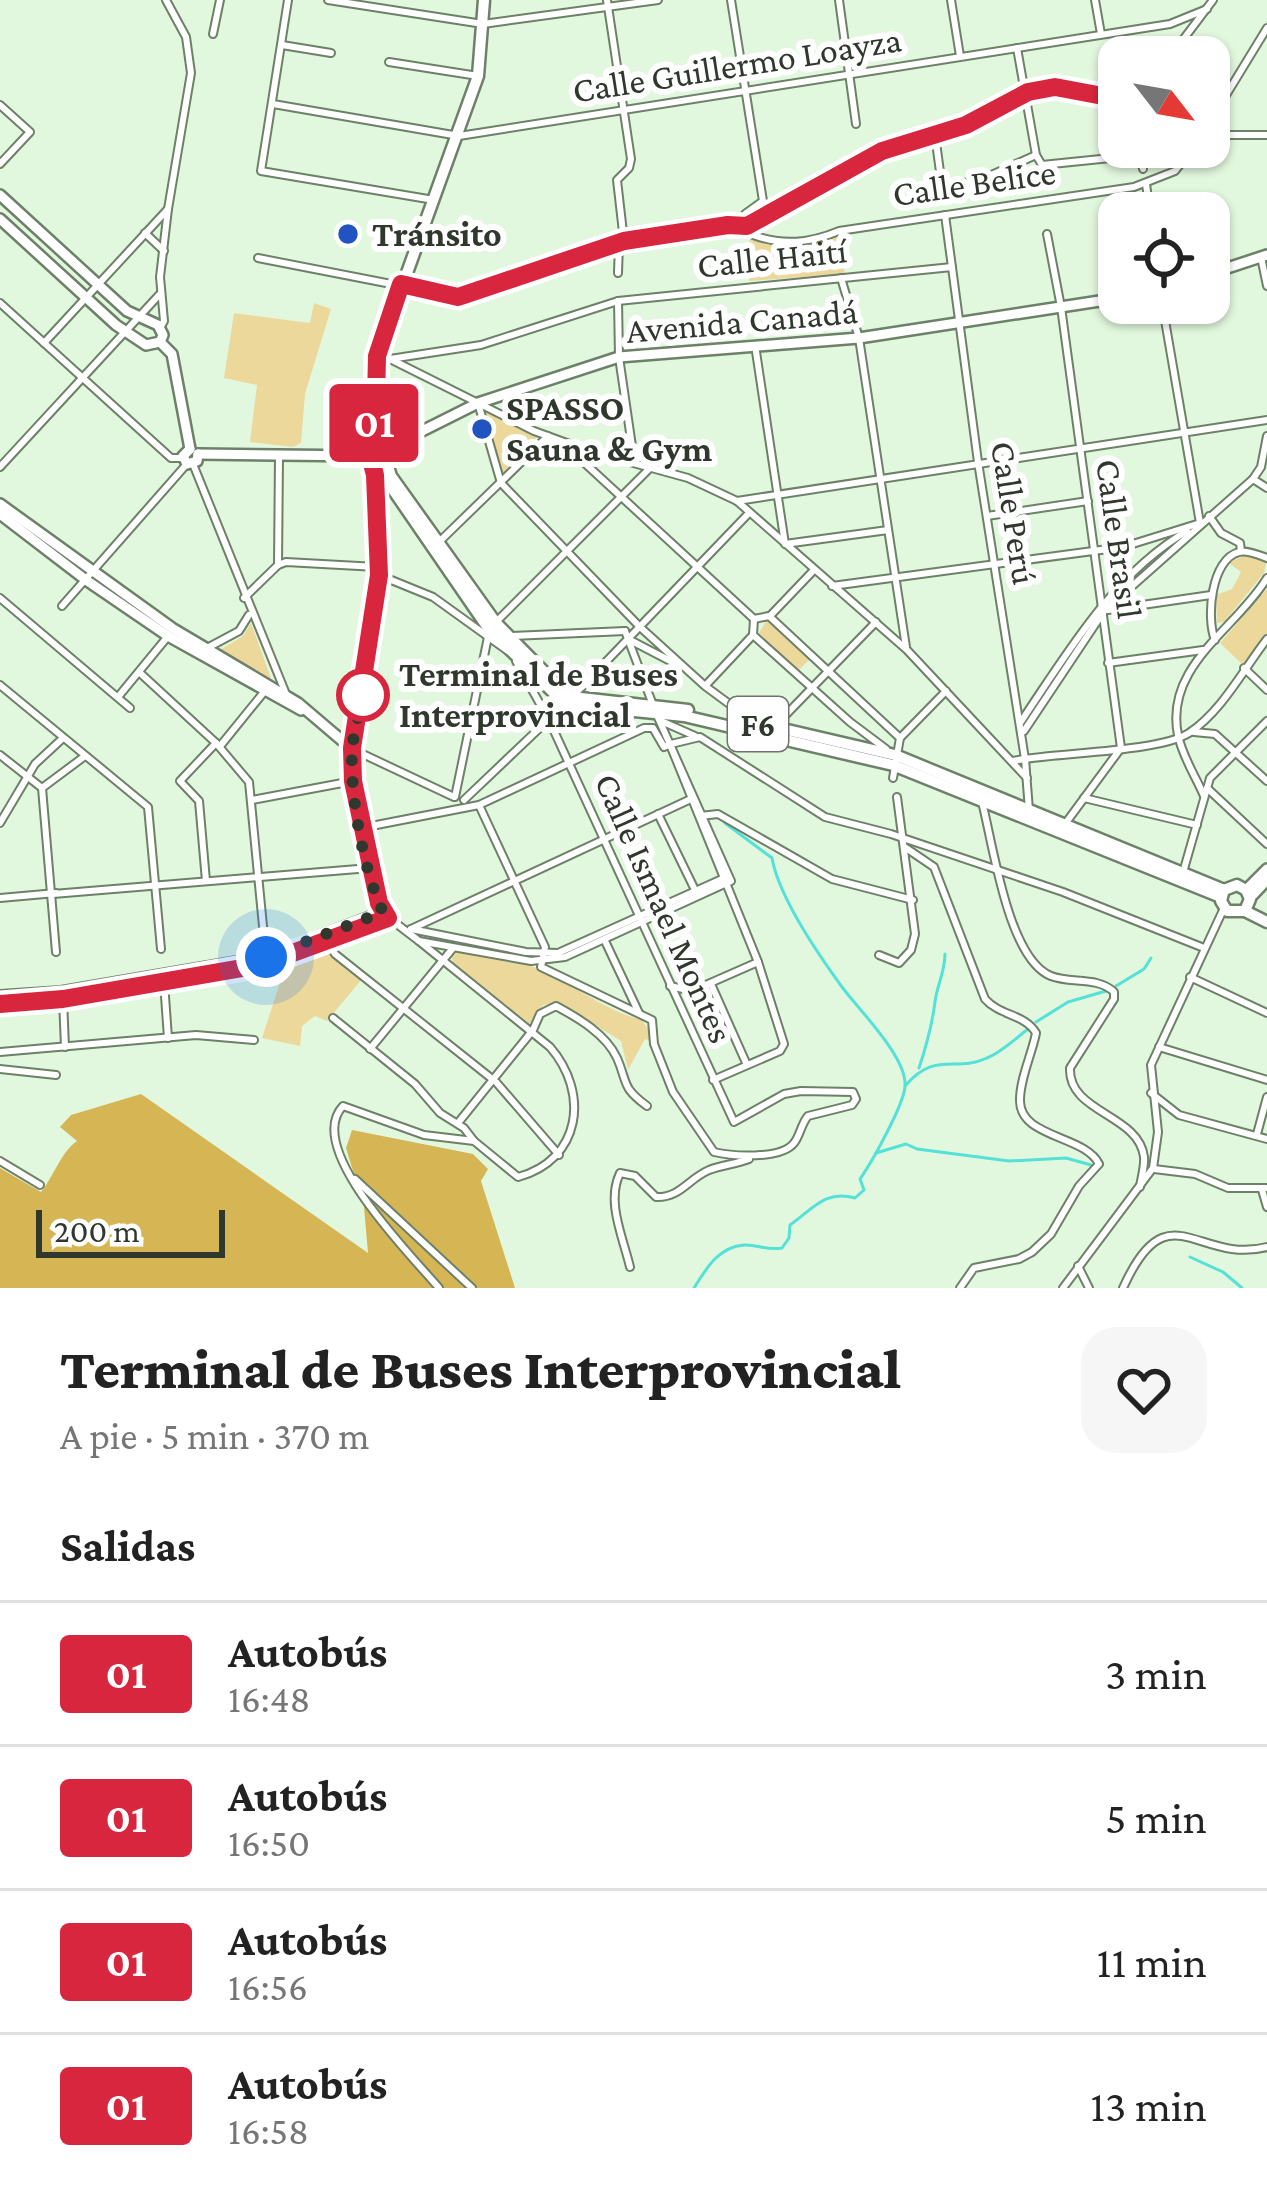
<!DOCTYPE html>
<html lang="es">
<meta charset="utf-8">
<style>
:root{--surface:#fff;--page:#f6f6f6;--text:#222;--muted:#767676;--line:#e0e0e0}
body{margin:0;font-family:"Crimson Pro",serif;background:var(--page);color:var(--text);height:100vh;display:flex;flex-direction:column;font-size:45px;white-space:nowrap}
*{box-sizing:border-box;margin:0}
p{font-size:39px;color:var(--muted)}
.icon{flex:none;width:66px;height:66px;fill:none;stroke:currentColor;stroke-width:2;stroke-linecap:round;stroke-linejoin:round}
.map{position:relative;height:1288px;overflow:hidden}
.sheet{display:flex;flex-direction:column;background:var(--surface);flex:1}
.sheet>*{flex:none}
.badge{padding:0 24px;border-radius:9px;font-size:42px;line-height:78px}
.needle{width:78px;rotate:121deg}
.buttons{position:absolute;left:1098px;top:36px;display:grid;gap:24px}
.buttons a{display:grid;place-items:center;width:132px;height:132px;border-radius:24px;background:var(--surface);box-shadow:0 3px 9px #0004;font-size:60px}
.scale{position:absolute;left:36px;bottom:30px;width:189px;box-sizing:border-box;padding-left:12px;border:6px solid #30382e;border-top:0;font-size:33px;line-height:42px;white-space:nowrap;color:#30382e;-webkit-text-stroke:9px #fefefe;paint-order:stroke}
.you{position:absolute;width:60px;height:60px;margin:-30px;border:9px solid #fff;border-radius:50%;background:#1a73e8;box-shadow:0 0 0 18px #1a73e833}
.map>.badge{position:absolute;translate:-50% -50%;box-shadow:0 0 0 6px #fff}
h2{padding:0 60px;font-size:45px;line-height:108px}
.round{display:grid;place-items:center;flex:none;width:126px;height:126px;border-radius:36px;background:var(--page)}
.overview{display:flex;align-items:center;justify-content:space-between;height:204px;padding:0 60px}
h1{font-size:57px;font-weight:800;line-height:90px}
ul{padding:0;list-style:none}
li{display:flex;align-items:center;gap:36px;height:144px;padding:0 60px;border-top:3px solid var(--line)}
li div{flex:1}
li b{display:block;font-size:45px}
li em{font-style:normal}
li .badge{min-width:132px;font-weight:700;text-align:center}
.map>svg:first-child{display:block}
.green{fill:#edd89c}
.forest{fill:#d5b554}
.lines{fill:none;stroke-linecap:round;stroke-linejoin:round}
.stream{stroke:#53e1d8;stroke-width:3}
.minor-casing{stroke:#6d8068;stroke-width:10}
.major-casing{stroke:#6d8068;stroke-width:14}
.highway-casing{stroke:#6d8068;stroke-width:15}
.minor{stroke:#fff;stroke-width:6}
.major{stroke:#fff;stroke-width:9}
.highway{stroke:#fff;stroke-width:10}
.line-casing{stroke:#fff;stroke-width:27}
.line{stroke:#d7263d;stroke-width:18}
.walk{stroke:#30382e;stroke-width:12;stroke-dasharray:0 21.6}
.poi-dot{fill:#2154c1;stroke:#fefefe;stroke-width:4.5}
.stop-dot{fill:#fff;stroke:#d7263d;stroke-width:6}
.labels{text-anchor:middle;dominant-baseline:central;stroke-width:12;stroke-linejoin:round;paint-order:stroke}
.shield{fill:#fefefe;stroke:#6e736c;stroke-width:3}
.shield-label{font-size:33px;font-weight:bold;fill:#30382e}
.street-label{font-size:36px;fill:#30382e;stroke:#fefefe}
.poi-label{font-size:36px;font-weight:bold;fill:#30382e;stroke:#fefefe;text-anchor:start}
.stop-label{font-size:36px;font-weight:bold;fill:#30382e;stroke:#fefefe;text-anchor:start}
</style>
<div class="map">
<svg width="1267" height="1288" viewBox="0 0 1267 1288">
<rect width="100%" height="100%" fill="#e2f8de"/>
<g class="green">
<polygon points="838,236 845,274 749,281 749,240 799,247"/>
<polygon points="314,303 331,309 305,394 301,443 293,447 250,442 257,385 224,378 234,313 310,323"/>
<polygon points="486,412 537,437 504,474 500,474"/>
<polygon points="1244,555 1267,559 1264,573 1224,622 1217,623 1216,595 1232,589 1241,572 1229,563"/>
<polygon points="1267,589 1267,638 1244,666 1220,643"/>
<polygon points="767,620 811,658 798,671 758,634"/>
<polygon points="251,623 271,678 266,681 220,650 243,636"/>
<polygon points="326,947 362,979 327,1021 315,1016 302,1026 300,1046 262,1038 287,961"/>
<path d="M458,952C479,954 503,957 523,963C565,976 598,1009 642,1020L652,1035V1042L645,1039L628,1070L621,1041L560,1003L543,1005L530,1024L453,965L452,956Z"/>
</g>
<path class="forest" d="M141,1094L368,1253L364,1207L346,1148L352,1130L473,1154L488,1169L481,1181L515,1288H0V1168L41,1192C54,1176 61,1152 77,1141L60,1127L71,1115Z"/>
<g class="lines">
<g class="stream">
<polyline points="1116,986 1144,969 1151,958"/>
<polyline points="1036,1022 1068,1002 1106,991"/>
<path d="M919,1068C927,1044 932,1025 935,1002C937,985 945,972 945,954"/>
<path d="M905,1086C935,1050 955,1073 987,1058C1002,1052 1015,1039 1028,1029"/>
<polyline points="876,1153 906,1144 917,1149 1009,1161 1066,1158 1091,1165"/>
<polyline points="1190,1257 1223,1272 1242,1288"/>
<path d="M694,1288C706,1269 718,1247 744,1245C757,1244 765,1251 782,1248L789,1238L790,1225C812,1210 825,1189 855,1198L864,1190L860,1179C872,1162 903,1106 905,1087C908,1058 859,1010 842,987C818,954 779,898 772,858L725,823"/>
</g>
<g class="minor-casing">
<g id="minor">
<polyline points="288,0 261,171 434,200"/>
<polyline points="328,0 483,24 658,0"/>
<polyline points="607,0 631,159 629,168 617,180 624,241"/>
<polyline points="731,0 763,201 745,214 747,226"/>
<polyline points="839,0 856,124"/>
<polyline points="951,0 960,56"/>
<polyline points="1095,0 1101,34"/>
<polyline points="213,34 220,0"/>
<polyline points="282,45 331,53"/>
<polyline points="1017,48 1036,155 1042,165 1140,155 1159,147"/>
<polyline points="1170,57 1213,0"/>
<polyline points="389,62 478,76"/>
<polyline points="273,104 459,136 1170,24 1207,9"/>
<polyline points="0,105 30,132 0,164"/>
<polyline points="1209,123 1267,28"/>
<polyline points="935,135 943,194"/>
<polyline points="1209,135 1267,135"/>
<polyline points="1139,147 1143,169"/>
<polyline points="1146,184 1150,213"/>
<polyline points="942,186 978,181 1036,155"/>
<polyline points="945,215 978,462 1025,759 1029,810"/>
<path d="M747,226L753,235C783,246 810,243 839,231L1134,187L1175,171L1194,147"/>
<polyline points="747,226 882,151 966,125 1027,91 1056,87 1119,99"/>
<polyline points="145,233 164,251"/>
<polyline points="1047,234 1061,307 1121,748 1065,824"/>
<polyline points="1261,257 1267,286"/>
<polyline points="258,258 458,297 624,241 728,225 747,226"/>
<polyline points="618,273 619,243"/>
<polyline points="841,278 859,338 906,647"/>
<polyline points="618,301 619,357 634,460"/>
<polyline points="0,303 171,458 183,458"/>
<polyline points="1162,303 1200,523"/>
<polyline points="160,328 164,321 160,277 168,209 191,73 186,37 166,0"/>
<polyline points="44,343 168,209"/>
<polyline points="755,345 785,544 888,530"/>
<polyline points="377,356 390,359 534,431 586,450 688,478 737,501 907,650 1027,778"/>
<polyline points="390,359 481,345 618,301 952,267"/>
<polyline points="478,403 501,483 640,627 705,686 751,720"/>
<polyline points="565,445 754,619 753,635 850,722 886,749"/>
<polyline points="193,464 286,694"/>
<polyline points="0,467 160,294"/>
<polyline points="1253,479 1267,488"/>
<polyline points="737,501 1267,420"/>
<polyline points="987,516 1088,501"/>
<polyline points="1209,516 1221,533 1240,543 1241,551"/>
<polyline points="438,543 548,436"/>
<polyline points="278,565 279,457"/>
<polyline points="379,575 433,597 508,651"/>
<polyline points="832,586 1123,547 1197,524"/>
<polyline points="0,598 130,708"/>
<polyline points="244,598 278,565 286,562 377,567"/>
<polyline points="62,606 186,465"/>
<polyline points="1108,610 1211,595"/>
<polyline points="770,616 813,571"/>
<polyline points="754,619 769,616 900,738"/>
<polyline points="493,625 652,466"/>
<polyline points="512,636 625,631"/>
<polyline points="628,639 678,665"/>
<path d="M1215,640C1206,618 1211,559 1239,552C1247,550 1259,555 1267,558"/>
<polyline points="209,647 239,631 249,615"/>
<polyline points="1108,663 1203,650"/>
<polyline points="1244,668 1267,690"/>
<polyline points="139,672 216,743 249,782 266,957"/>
<polyline points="0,685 148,807 161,949"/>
<polyline points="706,685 753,635"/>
<polyline points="575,694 749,513"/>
<polyline points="118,697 169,635"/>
<polyline points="661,721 695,736"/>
<path d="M1020,723C1067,654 1112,575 1187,531"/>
<polyline points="774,727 876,622"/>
<polyline points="1024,731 1104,611 1253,479 1261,467 1267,436"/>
<polyline points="1194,732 1215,734 1267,781"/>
<polyline points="671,744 700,737 825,817 891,834 1063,892 1204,948"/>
<polyline points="221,745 264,692"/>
<polyline points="671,747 758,962 784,1044 780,1051 713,1080"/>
<polyline points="352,749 454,797"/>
<polyline points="0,755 42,788 56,952"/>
<path d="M1013,761C1055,752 1157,753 1189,733C1222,711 1243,670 1267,639"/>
<polyline points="893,778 900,738 946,691"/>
<polyline points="42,788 85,756"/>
<polyline points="1207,788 1267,844"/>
<path d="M1204,796C1196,777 1182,756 1178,735C1164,666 1236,629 1267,578"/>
<polyline points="455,797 488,637"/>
<polyline points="1084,798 1197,825"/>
<polyline points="252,800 353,781"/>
<polyline points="464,800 566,703"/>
<path d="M982,802C993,844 1008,959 1051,976C1071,984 1097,976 1114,992V999L1070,1068C1068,1113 1139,1114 1144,1157C1145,1166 1141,1179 1140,1187"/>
<path d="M479,805L545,947L541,967L652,1020L654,1044L673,1092L714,1152C731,1156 781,1160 794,1143C800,1136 801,1124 808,1116L852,1105L856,1099L853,1092L801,1091L784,1094L734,1122L549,720L516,661"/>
<polyline points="658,814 696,892"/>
<polyline points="700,816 718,814 832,879 913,900"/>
<polyline points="0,823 35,764 63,738"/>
<polyline points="361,828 479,805 644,728 653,728 664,747 671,744"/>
<path d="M906,848L934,867L985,999C1000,1016 1025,1014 1036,1033C1032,1054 1020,1078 1020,1100C1019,1138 1085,1135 1099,1164L1079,1186L1051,1234L1032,1252L1019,1259L974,1268L960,1288"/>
<polyline points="1182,876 1210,778 1267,721"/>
<polyline points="206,881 199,801 180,781 216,743"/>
<polyline points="53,894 370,868"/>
<polyline points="0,898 56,893"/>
<polyline points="389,918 419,941 531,961 565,957 731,881 656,713 625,631"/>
<polyline points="411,929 526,952 558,953 722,879"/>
<polyline points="411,929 693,798"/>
<polyline points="334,937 331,947 335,954 496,1082 559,1155"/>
<path d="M419,941L550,1047C590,1093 581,1160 518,1177L474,1141L424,1135L343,1106C303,1148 412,1256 439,1288"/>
<polyline points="605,941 639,1013"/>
<polyline points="879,955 899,963 911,950 915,934 897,797"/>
<polyline points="1190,977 1267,1013"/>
<polyline points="164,982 168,1038"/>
<polyline points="711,984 747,1065"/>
<polyline points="670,986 692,991 758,962"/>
<polyline points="63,999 65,1047"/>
<polyline points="333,1018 415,1084 440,1113 464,1128 474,1141"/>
<polyline points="1159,1047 1267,1080"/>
<polyline points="370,1049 453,948"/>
<polyline points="0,1052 196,1035 254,1040"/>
<polyline points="0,1069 56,1075"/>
<polyline points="1151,1093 1179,1115 1267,1139"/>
<path d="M458,1123L533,1030L540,1014L556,1006C578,1018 606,1034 617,1058C628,1083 621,1087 647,1106"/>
<polyline points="1257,1134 1267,1097"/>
<polyline points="0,1161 40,1185"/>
<polyline points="1154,1169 1195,1174 1228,1188 1267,1188"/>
<polyline points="355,1179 472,1288"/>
<polyline points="1262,1190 1267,1207"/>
<polyline points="1078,1266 1089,1288"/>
<path d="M630,1267C623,1237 606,1202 620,1173L635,1176L656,1197C680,1198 688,1179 709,1170C722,1165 736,1164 749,1159"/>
<polyline points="1063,1288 1153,1168 1158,1132 1151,1065 1224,908"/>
<path d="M1123,1288C1168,1188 1197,1265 1267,1247"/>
</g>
</g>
<g class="major-casing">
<g id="major">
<polyline points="0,195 127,311 158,325 163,335 160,342 146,345 116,325 0,219"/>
<polyline points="1209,274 1267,255"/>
<polyline points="160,342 172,354 190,449"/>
<polyline points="190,449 183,456 187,464 197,461 198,454"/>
<polyline points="384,450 478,403 619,357 859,338 1119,298"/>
<polyline points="198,454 370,456"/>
<polyline points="0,504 172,628 298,703 352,749"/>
<polyline points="0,514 86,580 168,636 301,710"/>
<polyline points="1246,890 1267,869"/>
<polyline points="1250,898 1267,880"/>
<polyline points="0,996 61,992 266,957 383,912"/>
<polyline points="0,1004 63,999 260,965 389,918 379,903 361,828 352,749 379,575 372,462"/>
</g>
</g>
<g class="highway-casing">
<g id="highway">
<polyline points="375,447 377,356 478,76 484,0"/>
<polyline points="385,457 391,476 496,623 563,691 572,697 688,710"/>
<polyline points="374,462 488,628 565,704 684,716 893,765 1221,897"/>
<polyline points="748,721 895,755 1224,890"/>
<polyline points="1224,890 1237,885 1246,890 1250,899 1245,911"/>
<polyline points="1223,893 1221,901 1227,911 1245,911 1267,922"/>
</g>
</g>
<use href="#minor" class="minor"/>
<use href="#major" class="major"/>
<use href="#highway" class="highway"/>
</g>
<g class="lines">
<g class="line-casing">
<polyline id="line" points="0,1004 63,999 260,965 388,918 379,903 353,781 352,748 379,575 375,475 370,456 375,447 377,356 401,284 458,297 624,241 728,225 747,226 882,151 966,125 1028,92 1055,87 1119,99"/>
</g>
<use href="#line" class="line"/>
<path class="walk" d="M266,957L383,912C364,873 350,796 352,752C353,733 359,714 363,695"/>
</g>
<g class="poi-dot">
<circle cx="348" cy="234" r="12"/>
<circle cx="482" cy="429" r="12"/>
</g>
<circle class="stop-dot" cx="363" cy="695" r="24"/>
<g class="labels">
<rect class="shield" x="728" y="697" width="60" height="54" rx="9"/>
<g class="shield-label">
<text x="758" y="724">F6</text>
</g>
<g class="street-label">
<text transform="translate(737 65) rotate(-9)">Calle Guillermo Loayza</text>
<text transform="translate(974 183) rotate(-8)">Calle Belice</text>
<text transform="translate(772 258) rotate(-6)">Calle Haití</text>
<text transform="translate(742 321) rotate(-5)">Avenida Canadá</text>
<text transform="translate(1014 513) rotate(81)">Calle Perú</text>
<text transform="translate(1119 539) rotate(82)">Calle Brasil</text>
<text transform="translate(664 908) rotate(66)">Calle Ismael Montes</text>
</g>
<g class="poi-label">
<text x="372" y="234">Tránsito</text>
<text x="506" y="408">SPASSO<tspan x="506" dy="41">Sauna &amp; Gym</tspan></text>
</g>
<g class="stop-label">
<text x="399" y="674">Terminal de Buses<tspan x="399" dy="41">Interprovincial</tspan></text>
</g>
</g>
</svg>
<div class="buttons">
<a><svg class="needle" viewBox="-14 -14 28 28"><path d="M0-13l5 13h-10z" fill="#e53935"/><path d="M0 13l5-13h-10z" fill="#767676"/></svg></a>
<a><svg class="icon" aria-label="locate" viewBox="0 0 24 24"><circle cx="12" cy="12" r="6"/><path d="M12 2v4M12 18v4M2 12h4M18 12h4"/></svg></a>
</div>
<div class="scale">200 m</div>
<div class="you" style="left:266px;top:957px"></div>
<b class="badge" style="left:374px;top:423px;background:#d7263d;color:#fff">01</b>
</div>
<section class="sheet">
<div class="overview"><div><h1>Terminal de Buses Interprovincial</h1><p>A pie · 5 min · 370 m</p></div><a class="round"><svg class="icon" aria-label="heart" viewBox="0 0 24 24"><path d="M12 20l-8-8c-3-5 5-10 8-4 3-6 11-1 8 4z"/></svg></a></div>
<h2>Salidas</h2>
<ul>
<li><span class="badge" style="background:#d7263d;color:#fff">01</span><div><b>Autobús</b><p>16:48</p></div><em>3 min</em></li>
<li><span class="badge" style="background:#d7263d;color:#fff">01</span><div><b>Autobús</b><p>16:50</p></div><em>5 min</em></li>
<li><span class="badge" style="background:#d7263d;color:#fff">01</span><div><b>Autobús</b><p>16:56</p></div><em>11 min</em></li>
<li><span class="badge" style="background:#d7263d;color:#fff">01</span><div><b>Autobús</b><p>16:58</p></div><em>13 min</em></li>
</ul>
</section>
